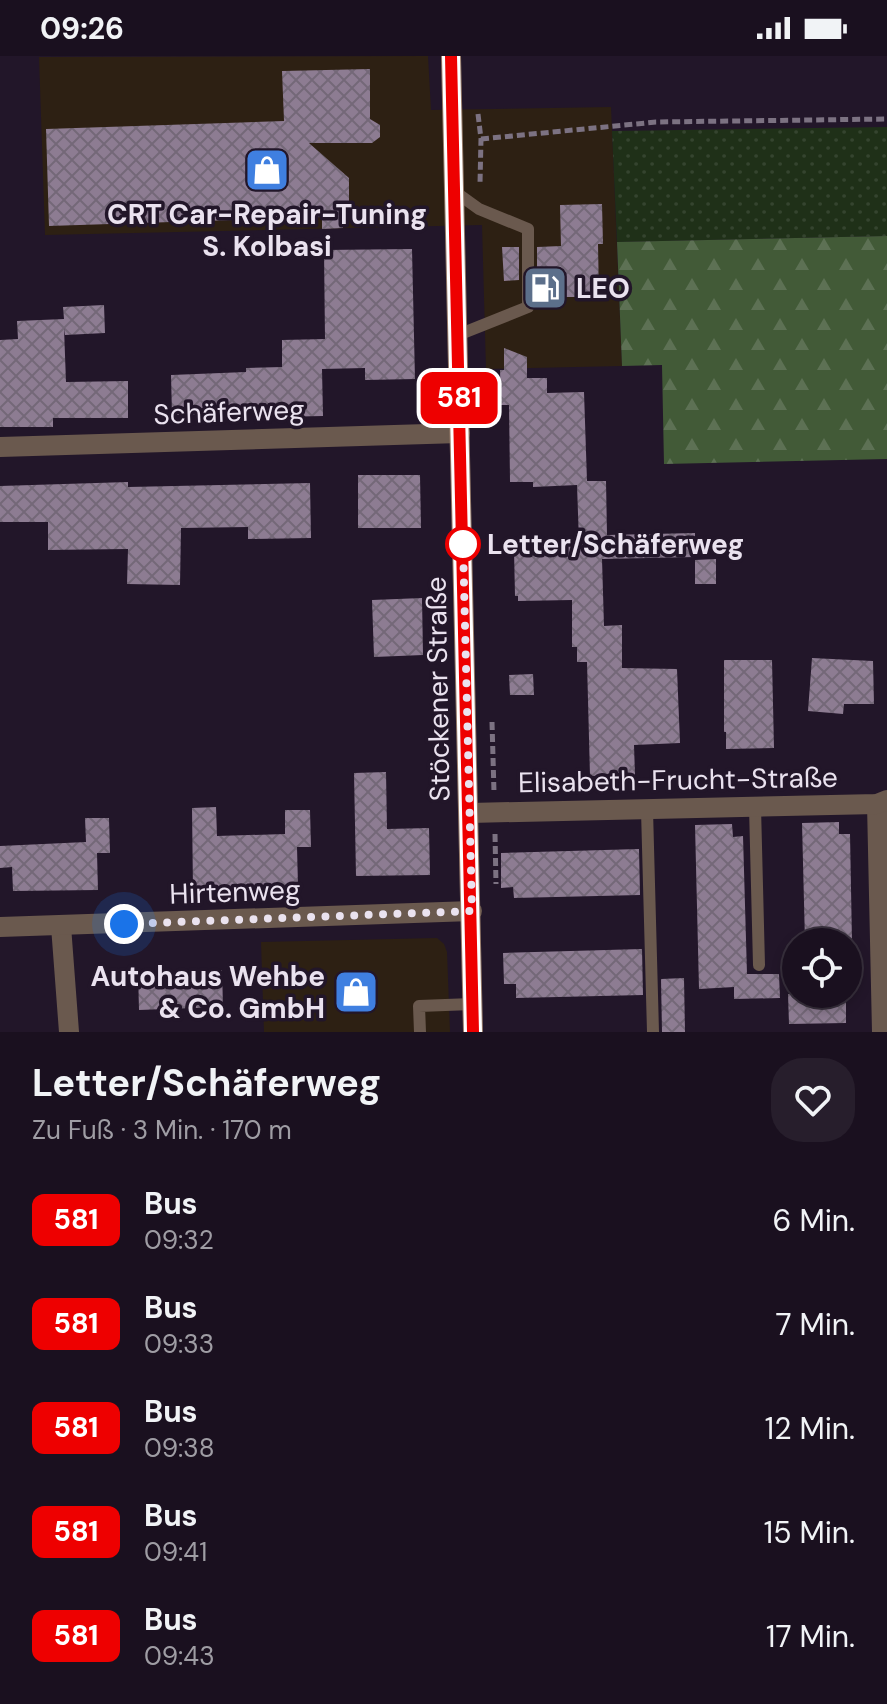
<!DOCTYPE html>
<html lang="de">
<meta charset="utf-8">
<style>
:root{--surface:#1a101f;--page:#271e2c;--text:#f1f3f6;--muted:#9f9da4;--line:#38303d}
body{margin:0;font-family:"DM Sans",sans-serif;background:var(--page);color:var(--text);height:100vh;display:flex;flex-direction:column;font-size:30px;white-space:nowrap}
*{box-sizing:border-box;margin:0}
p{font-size:26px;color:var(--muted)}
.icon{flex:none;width:44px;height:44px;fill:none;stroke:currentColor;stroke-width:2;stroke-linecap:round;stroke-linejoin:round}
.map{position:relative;height:976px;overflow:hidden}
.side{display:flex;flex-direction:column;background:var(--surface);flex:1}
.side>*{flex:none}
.badge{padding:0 16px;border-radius:12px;font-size:28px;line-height:52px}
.controls{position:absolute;left:782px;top:872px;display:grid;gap:16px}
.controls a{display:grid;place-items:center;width:80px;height:80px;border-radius:50%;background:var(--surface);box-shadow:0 4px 12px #0003,0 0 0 2px var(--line);font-size:40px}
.you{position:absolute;width:40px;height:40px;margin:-20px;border:6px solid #fff;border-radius:50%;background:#1a73e8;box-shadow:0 0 0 12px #1a73e833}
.map>.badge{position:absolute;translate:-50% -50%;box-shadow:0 0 0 4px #fff}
.round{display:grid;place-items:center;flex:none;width:84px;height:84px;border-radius:32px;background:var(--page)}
.head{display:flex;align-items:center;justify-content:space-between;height:136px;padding:0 32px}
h1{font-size:38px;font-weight:700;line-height:60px}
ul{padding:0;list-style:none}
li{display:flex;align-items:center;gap:24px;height:104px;padding:0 32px}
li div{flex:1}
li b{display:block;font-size:30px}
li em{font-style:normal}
li .badge{min-width:88px;font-weight:700;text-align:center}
.status{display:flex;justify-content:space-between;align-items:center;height:56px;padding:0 40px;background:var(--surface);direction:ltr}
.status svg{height:22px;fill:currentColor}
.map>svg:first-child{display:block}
.commercial{fill:#2d2013}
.grass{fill:url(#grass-dots)}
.forest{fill:url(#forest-firs)}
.building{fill:url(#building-cross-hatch)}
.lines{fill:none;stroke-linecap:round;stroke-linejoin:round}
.path{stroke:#7c7282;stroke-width:5;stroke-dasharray:8 4;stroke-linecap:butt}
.lane{stroke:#6a594e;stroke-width:12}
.street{stroke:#6a594e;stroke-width:20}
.secondary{stroke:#967b6a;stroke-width:20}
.line-casing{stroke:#fff;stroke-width:18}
.line{stroke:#e00;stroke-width:12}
.walk{stroke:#eae2ef;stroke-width:8;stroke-dasharray:0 14.4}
.stop-dot{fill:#fff;stroke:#e00;stroke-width:4}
.labels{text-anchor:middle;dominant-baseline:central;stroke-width:7;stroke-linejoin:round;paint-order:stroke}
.poi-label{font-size:28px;font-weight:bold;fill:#eae2ef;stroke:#221629}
.street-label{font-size:28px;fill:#eae2ef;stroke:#221629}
.stop-label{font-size:28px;font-weight:bold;fill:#eae2ef;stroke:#221629;text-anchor:start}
</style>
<div class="status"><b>09:26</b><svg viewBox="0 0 49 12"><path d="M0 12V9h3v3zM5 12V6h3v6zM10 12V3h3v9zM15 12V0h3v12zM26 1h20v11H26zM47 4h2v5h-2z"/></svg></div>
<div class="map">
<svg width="887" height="976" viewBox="0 0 887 976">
<defs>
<pattern id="grass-dots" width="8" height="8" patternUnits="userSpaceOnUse" patternTransform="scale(2)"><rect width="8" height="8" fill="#1f3018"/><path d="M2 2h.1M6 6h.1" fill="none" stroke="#35442f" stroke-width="1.8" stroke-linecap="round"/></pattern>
<pattern id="forest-firs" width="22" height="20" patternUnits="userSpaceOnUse" patternTransform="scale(2)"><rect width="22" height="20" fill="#425a37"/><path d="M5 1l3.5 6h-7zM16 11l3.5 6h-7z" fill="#5d7154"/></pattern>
<pattern id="building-cross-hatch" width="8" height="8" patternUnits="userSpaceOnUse" patternTransform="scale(2)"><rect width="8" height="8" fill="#8d7c92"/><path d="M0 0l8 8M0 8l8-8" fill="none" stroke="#746878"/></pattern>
</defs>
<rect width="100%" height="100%" fill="#221629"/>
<g class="commercial">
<polygon points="428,0 431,54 611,51 622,310 486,313 482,169 45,179 39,1"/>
<polygon points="437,882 444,888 447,896 450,976 264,976 261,886"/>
</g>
<polygon class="grass" points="887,71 887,180 617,186 612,75"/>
<polygon class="forest" points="887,180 887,403 664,408 662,309 622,310 617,186"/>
<g class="building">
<polygon points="370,13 370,63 380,69 380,81 372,87 309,87 349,122 349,156 342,163 343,172 322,173 322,161 49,170 46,73 284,65 282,15"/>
<polygon points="602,148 603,188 598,188 599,241 537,241 537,191 561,190 560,149"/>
<polygon points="502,191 519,191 519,224 504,225"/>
<polygon points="412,193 415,323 365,324 365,312 322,313 323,360 276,361 276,349 217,352 217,358 172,359 171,319 246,316 246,312 282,311 282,284 325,283 324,194"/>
<polygon points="104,249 105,277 65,279 64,272 66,326 128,325 128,362 53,362 53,371 0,371 0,284 18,283 17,265 64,263 63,251"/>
<polygon points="504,292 527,301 527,322 547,322 547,337 584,336 587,425 606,425 607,479 695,477 695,501 602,503 604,570 622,569 622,612 677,613 680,687 634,689 635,719 590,720 587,606 577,606 577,591 572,591 572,544 518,545 518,540 515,540 514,494 552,492 552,486 579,486 577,429 533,431 533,426 510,426 509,349 501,349 500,314 504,314"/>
<polygon points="358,419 420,419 421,472 358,472"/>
<polygon points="128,426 128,431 310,427 311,482 248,483 248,471 181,472 180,529 127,528 128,493 48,494 48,466 0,466 0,430"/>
<polygon points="716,503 716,528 695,528 695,504"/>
<polygon points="422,542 423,599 374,601 372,544"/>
<polygon points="812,602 873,605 874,648 844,648 843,658 808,655"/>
<polygon points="724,604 772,604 774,692 726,693 726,676 724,676"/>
<polygon points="533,618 534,639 510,639 509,619"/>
<polygon points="386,716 387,773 429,772 430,819 356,820 354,717"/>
<polygon points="216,751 217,780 285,778 285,754 310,754 311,791 297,791 298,829 193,835 192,752"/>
<polygon points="85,762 109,762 110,797 97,797 98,834 13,835 12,811 0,812 0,790 86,786"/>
<polygon points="839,766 839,778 850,778 852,886 805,886 802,767"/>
<polygon points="732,768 733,781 743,780 747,918 779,918 780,942 734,943 734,931 699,933 695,769"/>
<polygon points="639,793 640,839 514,842 513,831 501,832 501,797"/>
<polygon points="642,893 643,939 516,942 516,928 504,928 503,897"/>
<polygon points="222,914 223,951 139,954 138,917"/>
<polygon points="684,922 685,976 662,976 661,923"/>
<polygon points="788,938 846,938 846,967 789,968"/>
</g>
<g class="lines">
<g class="path">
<polyline points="478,58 481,83 480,128"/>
<polyline points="481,83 656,66 887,63"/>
<polyline points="492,666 494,736"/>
<polyline points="495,778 496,828"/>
</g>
<g class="lane">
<polyline points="454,135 479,153 528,173 528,251 458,279"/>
<polyline points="755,751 759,909"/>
<polyline points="647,754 653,976"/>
<polyline points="420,976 419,950 472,948"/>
</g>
<g class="street">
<polyline points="0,391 460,377"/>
<polyline points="877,748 882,976"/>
<polyline points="470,757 877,748 887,744"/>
<polyline points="61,870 69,976"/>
<polyline points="0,871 472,855"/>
</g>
<polyline class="secondary" points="451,0 473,976"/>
</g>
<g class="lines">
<g class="line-casing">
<polyline id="line" points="451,0 473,976"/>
</g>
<use href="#line" class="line"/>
<polyline class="walk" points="124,868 472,855 463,488"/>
</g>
<defs>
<g id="shop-square" transform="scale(2.3)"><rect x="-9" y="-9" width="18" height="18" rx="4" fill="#3f7fe0" stroke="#221629"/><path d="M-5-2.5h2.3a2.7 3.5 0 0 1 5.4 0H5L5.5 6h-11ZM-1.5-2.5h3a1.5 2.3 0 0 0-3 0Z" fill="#fff"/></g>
<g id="fuel-square" transform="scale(2.3)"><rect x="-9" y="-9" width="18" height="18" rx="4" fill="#5c6f8a" stroke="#221629"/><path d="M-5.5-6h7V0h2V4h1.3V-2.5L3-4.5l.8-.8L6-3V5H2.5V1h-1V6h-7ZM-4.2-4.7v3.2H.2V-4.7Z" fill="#fff"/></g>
</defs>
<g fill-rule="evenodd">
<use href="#shop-square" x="267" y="114"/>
<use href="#fuel-square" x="545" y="232"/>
<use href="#shop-square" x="356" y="936"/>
</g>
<circle class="stop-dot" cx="463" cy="488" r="16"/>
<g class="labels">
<g class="poi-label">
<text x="267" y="158">CRT Car-Repair-Tuning<tspan x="267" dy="32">S. Kolbasi</tspan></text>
<text x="576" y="232" text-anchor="start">LEO</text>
<text x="325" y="920" text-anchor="end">Autohaus Wehbe<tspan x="325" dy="32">&amp; Co. GmbH</tspan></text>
</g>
<g class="street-label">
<text transform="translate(229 356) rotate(-2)">Schäferweg</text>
<text transform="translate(438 633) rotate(-91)">Stöckener Straße</text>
<text transform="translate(678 724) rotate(-1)">Elisabeth-Frucht-Straße</text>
<text transform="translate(235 836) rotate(-2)">Hirtenweg</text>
</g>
<g class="stop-label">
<text x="487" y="488">Letter/Schäferweg</text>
</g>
</g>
</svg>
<div class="controls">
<a><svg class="icon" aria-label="locate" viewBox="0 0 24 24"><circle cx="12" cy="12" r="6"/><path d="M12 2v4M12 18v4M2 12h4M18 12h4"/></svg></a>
</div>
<div class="you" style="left:124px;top:868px"></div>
<b class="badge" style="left:459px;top:342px;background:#e00;color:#fff">581</b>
</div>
<section class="side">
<div class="head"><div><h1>Letter/Schäferweg</h1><p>Zu Fuß · 3 Min. · 170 m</p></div><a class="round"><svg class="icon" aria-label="heart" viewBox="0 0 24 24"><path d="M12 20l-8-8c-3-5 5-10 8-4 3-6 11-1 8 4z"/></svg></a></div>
<ul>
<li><span class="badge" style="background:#e00;color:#fff">581</span><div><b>Bus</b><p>09:32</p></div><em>6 Min.</em></li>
<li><span class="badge" style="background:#e00;color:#fff">581</span><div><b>Bus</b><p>09:33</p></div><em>7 Min.</em></li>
<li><span class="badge" style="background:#e00;color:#fff">581</span><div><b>Bus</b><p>09:38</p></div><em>12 Min.</em></li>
<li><span class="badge" style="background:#e00;color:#fff">581</span><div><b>Bus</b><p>09:41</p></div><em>15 Min.</em></li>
<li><span class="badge" style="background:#e00;color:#fff">581</span><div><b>Bus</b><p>09:43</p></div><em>17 Min.</em></li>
</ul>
</section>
